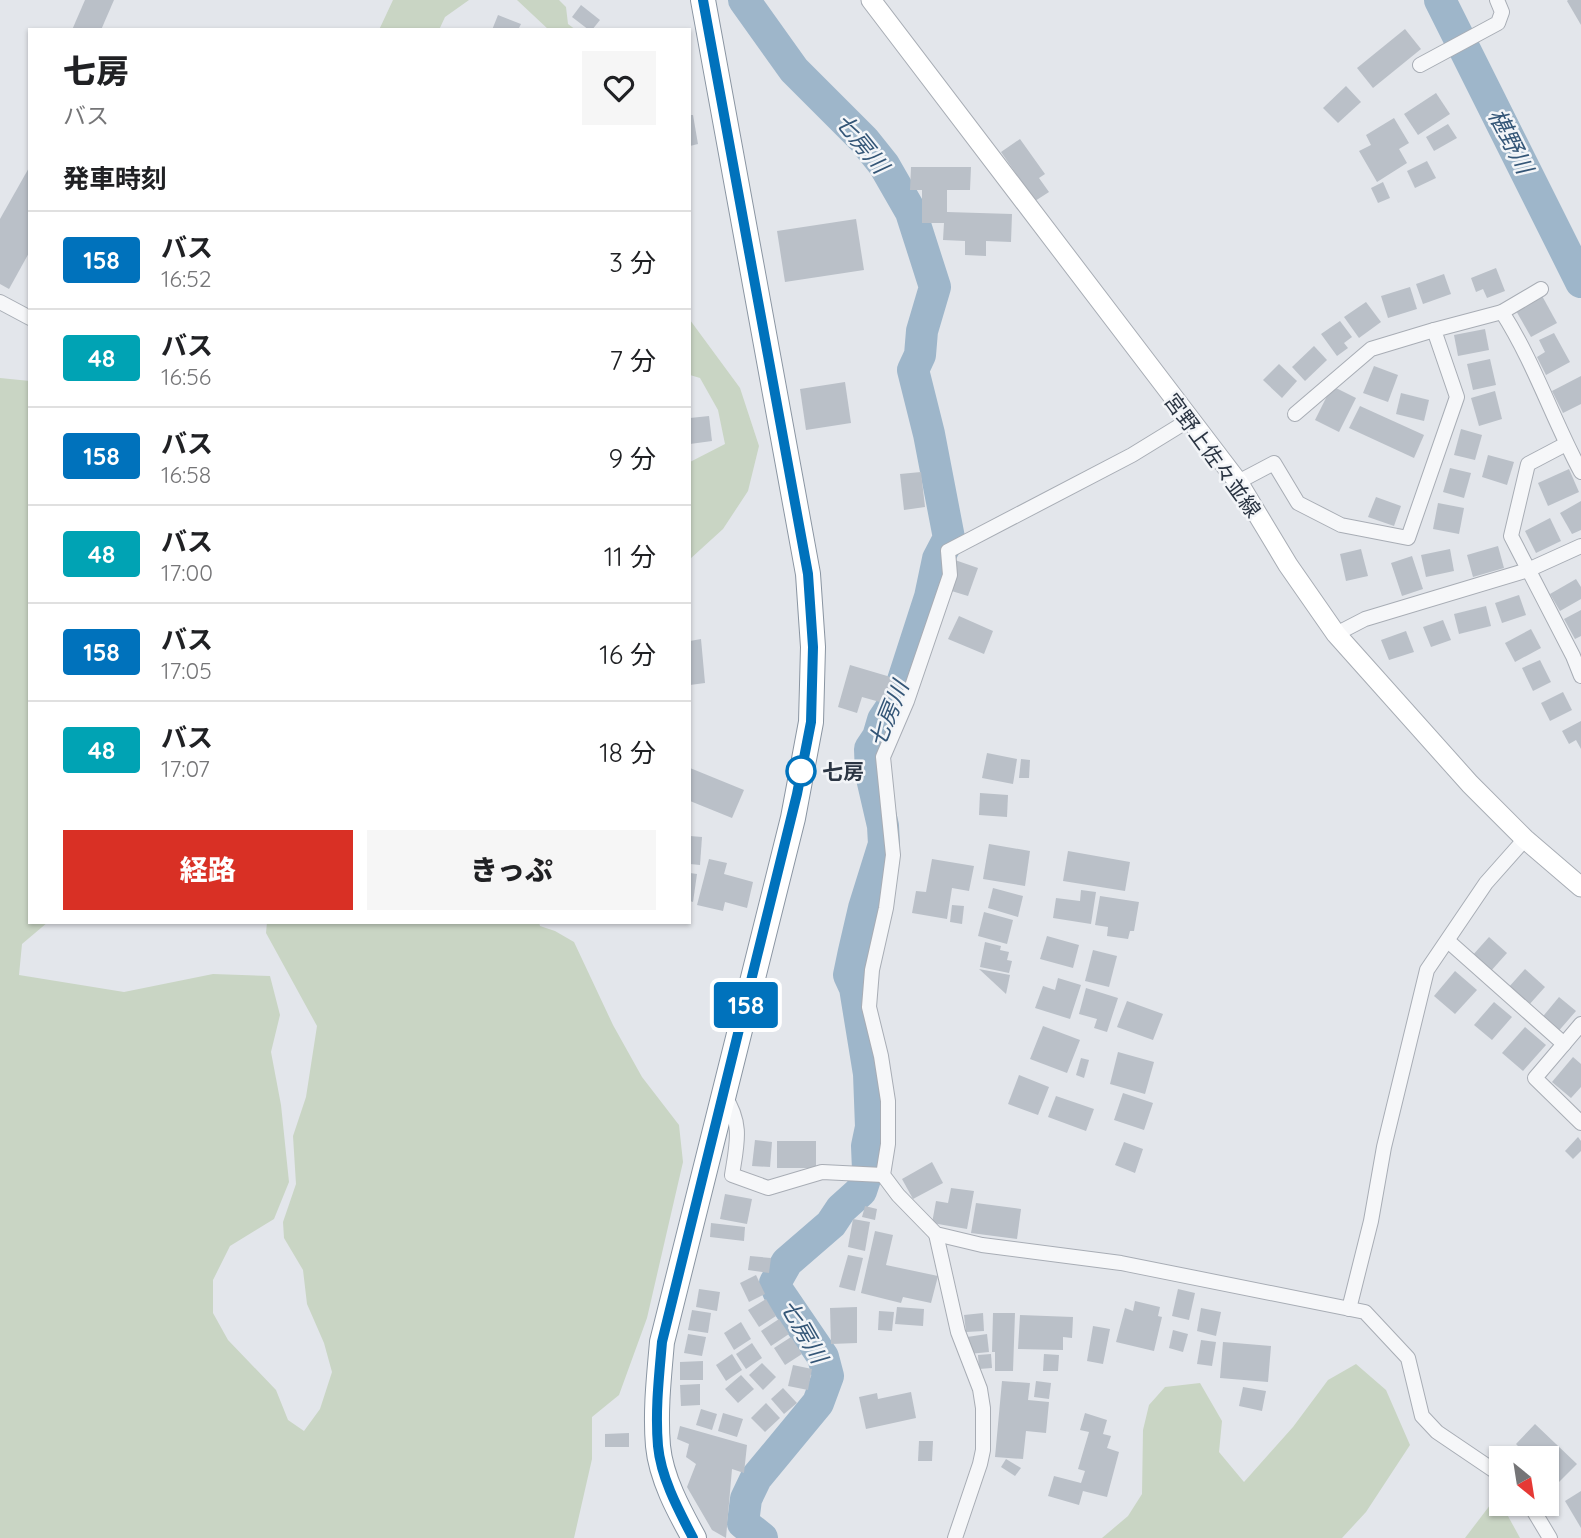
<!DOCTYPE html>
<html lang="ja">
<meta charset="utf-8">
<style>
:root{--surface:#fff;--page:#f6f6f6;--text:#202124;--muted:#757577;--line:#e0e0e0;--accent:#d93025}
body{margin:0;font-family:Quicksand,"Noto Sans JP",sans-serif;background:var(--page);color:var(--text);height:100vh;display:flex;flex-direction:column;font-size:26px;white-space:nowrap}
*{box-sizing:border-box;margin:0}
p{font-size:23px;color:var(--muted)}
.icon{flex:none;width:38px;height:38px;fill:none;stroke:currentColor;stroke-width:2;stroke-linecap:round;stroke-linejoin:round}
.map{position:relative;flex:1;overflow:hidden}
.sheet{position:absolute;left:28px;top:28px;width:663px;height:896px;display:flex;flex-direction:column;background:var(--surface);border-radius:0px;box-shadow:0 2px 5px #0004}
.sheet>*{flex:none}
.badge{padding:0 14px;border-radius:5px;font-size:24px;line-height:46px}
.needle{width:46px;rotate:150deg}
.buttons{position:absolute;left:1489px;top:1446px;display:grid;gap:14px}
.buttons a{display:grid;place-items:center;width:70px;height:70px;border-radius:0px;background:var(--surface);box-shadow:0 2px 5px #0004;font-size:35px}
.map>.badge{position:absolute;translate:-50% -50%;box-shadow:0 0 0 4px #fff}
h2{padding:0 35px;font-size:26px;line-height:63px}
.round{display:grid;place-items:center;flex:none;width:74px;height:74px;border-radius:0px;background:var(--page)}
.headline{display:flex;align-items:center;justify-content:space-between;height:119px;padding:0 35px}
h1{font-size:33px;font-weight:800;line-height:52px}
.action{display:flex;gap:14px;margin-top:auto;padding:14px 35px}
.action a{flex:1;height:80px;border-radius:0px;background:var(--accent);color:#fff;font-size:28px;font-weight:800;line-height:80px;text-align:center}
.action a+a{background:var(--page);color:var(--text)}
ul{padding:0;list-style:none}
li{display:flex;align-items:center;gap:21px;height:98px;padding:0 35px;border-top:2px solid var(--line)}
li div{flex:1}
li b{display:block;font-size:26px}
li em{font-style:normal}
li .badge{min-width:77px;font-weight:700;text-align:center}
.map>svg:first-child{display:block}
.green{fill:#c9d5c4}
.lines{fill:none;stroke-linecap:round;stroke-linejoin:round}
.river{stroke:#9eb6ca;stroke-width:32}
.building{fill:#bac0c8}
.street-casing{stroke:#a8adb5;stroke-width:16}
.secondary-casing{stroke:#a8adb5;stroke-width:21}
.highway-casing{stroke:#8a95a2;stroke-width:26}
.street{stroke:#f6f7f9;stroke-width:14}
.secondary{stroke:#fff;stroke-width:19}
.highway{stroke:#fff;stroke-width:24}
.line-casing{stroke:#fff;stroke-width:16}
.line{stroke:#0072bc;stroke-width:10}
.stop-dot{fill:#fff;stroke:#0072bc;stroke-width:3.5}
.labels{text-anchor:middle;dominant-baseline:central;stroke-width:5;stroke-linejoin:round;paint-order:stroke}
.street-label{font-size:21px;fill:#2b3543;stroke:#f3f5f8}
.stop-label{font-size:21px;font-weight:bold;fill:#2b3543;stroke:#f3f5f8;text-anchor:start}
.water-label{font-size:23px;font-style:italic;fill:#345677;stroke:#f3f5f8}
</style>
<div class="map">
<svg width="1581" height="1538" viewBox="0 0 1581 1538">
<rect width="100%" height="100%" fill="#e3e6eb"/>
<g class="green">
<polygon points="393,0 469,0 445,17 439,30 379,30"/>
<polygon points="517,0 559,0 566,7 568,24 576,30 549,30"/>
<polygon points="690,320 740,388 759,446 748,491 723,529 690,559 690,462 725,444 718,410 700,378 690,375"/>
<polygon points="0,378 30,381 30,922 48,922 22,944 19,975 124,992 213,974 270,976 280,1015 271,1052 281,1105 289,1182 274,1219 230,1246 213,1280 213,1313 228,1340 276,1390 288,1420 304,1431 320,1409 332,1372 324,1343 307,1304 303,1270 284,1238 283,1222 296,1184 293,1136 306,1097 317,1026 266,933 267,922 539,922 540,926 555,931 574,942 613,1025 642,1077 679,1125 683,1162 647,1318 619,1395 592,1417 592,1459 574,1538 0,1538"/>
<polygon points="1356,1364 1386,1390 1410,1445 1366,1512 1342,1538 1102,1538 1128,1516 1142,1494 1143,1430 1149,1405 1165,1387 1200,1383 1222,1421 1219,1452 1244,1482 1293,1427 1328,1380"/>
<polygon points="1497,1496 1520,1538 1465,1538"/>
</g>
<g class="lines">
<g class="river">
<polyline points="744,0 794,70 864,140 884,165 911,212 935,287 922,331 920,355 913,370 929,434 949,538 938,559 930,597 897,699 883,720 878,737 870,749 871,774 883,826 884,844 864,908 854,951 849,975 855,988 869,1074 871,1127 867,1146 868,1170 861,1191 841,1209 831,1224 787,1262 775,1283 778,1291 823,1357 828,1376 818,1403 756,1478 746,1499 743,1523 762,1538"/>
<polyline points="1440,0 1581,282"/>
</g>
</g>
<g class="building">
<polygon points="85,0 114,0 101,30 72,30"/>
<polygon points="1568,0 1581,0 1581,25 1567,1"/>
<polygon points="581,5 600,20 592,30 589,30 572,17"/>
<polygon points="498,15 521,24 518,30 492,30"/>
<polygon points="1405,29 1421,49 1373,88 1357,68"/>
<polygon points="1346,86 1361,102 1338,123 1323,108"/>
<polygon points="1436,93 1450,114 1418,135 1404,114"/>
<polygon points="690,115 693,115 698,144 690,146"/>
<polygon points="1394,118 1409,143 1399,149 1407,163 1377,182 1359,151 1371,145 1366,135"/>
<polygon points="1448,124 1457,138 1434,151 1426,137"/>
<polygon points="1020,139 1045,174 1039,178 1049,192 1035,201 1001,152"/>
<polygon points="1427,161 1436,178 1415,188 1407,171"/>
<polygon points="30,166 30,251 9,289 0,284 0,219"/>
<polygon points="911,167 971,167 970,190 947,190 947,212 1012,214 1011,242 986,241 986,256 965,255 965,241 943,240 944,223 922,223 922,190 910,190"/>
<polygon points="1383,182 1390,198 1378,203 1371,188"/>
<polygon points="856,219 864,270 785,282 777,231"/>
<polygon points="1496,268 1505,291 1487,298 1483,289 1476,292 1471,278"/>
<polygon points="1444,274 1451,294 1423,304 1416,284"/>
<polygon points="1410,287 1417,309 1388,318 1381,296"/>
<polygon points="1541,294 1557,323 1531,337 1515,309"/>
<polygon points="1366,302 1381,322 1359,338 1344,317"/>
<polygon points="1340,321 1352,337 1344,343 1348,348 1337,356 1321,334"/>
<polygon points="1485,329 1489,350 1458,356 1454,335"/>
<polygon points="1554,333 1570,362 1546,375 1537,357 1545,352 1539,340"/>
<polygon points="1314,346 1327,360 1305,381 1292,367"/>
<polygon points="1490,359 1496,385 1473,390 1467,364"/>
<polygon points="1279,364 1297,381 1282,398 1263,380"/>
<polygon points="1374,366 1398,375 1388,402 1363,393"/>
<polygon points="1581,376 1581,404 1563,413 1552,391"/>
<polygon points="845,382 851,423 806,430 800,389"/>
<polygon points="1332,386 1356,398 1339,432 1315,420"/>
<polygon points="1495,391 1502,419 1479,426 1471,398"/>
<polygon points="1401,393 1429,400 1424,421 1396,414"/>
<polygon points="1360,406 1424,435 1414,458 1349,428"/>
<polygon points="709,416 712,441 690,444 690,418"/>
<polygon points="1461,429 1482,435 1475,460 1454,455"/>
<polygon points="1488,455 1514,462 1507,485 1482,477"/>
<polygon points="1450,468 1471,473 1464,498 1443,492"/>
<polygon points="1569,469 1579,492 1548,506 1538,483"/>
<polygon points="921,472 925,507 904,510 900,474"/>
<polygon points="1376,497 1401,506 1394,526 1368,517"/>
<polygon points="1581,501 1581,530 1572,534 1560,513"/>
<polygon points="1438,503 1464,508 1459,534 1433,529"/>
<polygon points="1550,518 1561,541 1536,553 1525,531"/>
<polygon points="1498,546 1504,568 1473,577 1467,555"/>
<polygon points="1361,549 1368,576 1346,581 1340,554"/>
<polygon points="1450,549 1454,571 1426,577 1421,555"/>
<polygon points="1412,556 1423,589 1402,596 1391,563"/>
<polygon points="955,560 978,568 968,596 945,589"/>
<polygon points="1576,579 1581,587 1581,599 1560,611 1550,594"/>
<polygon points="1519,595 1526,615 1502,623 1495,603"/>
<polygon points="1486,606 1491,626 1459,634 1454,614"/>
<polygon points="1581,610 1581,636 1575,639 1564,619"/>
<polygon points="959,616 993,631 984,654 948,639"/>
<polygon points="1443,620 1451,640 1431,647 1423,627"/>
<polygon points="1531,629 1541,648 1515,662 1505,643"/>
<polygon points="1406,631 1414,652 1389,660 1381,640"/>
<polygon points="701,639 705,683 690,685 690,641"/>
<polygon points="1540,660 1551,682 1533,691 1522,668"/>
<polygon points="850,665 894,678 887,704 862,697 857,713 838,707"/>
<polygon points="1563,692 1572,710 1550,721 1541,703"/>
<polygon points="1581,721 1581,749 1576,740 1569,744 1562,731"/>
<polygon points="987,753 1017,759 1013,784 982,778"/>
<polygon points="1021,759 1030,760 1029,778 1019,778"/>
<polygon points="690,768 744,790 732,818 690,801"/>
<polygon points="980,793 1008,795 1007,817 979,815"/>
<polygon points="690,836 702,837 700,865 690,864"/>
<polygon points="989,844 1030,851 1025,886 983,879"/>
<polygon points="1068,851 1130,862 1125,891 1063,881"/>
<polygon points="709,859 727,863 724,874 753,882 747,908 725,902 723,911 697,905"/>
<polygon points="932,859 974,866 969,891 952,888 947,919 912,913 916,891 926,892"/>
<polygon points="690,873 697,874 693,902 690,901"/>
<polygon points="993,888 1023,896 1018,917 988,908"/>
<polygon points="1081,890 1096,892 1091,924 1053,918 1056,898 1080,901"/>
<polygon points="1100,896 1139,902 1134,931 1130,931 1128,939 1107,936 1108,927 1095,925"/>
<polygon points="952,905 964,906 962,924 950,922"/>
<polygon points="984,912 1013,920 1007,944 978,936"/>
<polygon points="1047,936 1079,945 1073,968 1040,959"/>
<polygon points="1489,937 1507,953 1490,972 1472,956"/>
<polygon points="985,942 1001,946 1000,950 1009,952 1007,960 1012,961 1009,973 980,967"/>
<polygon points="1093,950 1117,956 1109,987 1085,981"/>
<polygon points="979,969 1010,975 1006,994"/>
<polygon points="1525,969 1545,987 1528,1006 1508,988"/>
<polygon points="1455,971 1477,990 1455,1014 1434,996"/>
<polygon points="1058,978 1081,985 1070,1019 1035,1008 1043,986 1055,990"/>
<polygon points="1086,988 1118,998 1107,1032 1094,1028 1097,1019 1079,1014"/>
<polygon points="1559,997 1576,1011 1556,1034 1540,1020"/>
<polygon points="1127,1001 1163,1014 1153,1040 1117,1027"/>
<polygon points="1494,1002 1512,1017 1492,1040 1474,1025"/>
<polygon points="1043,1026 1080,1040 1067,1073 1030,1059"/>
<polygon points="1525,1027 1546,1045 1523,1071 1502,1053"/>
<polygon points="1118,1052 1154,1062 1145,1094 1110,1084"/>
<polygon points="1573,1057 1581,1064 1581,1087 1571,1098 1552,1082"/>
<polygon points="1081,1058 1089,1060 1084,1078 1076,1075"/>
<polygon points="1019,1075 1049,1087 1038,1115 1008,1104"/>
<polygon points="1123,1093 1153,1103 1144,1130 1114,1120"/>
<polygon points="1056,1096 1094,1109 1086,1131 1048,1117"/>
<polygon points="1578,1137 1581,1141 1581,1151 1573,1159 1565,1151"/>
<polygon points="755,1140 772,1142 770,1167 752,1166"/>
<rect x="777" y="1141" width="39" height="27"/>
<polygon points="1124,1142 1143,1149 1135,1173 1115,1165"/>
<polygon points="932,1162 943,1183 913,1199 902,1179"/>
<polygon points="951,1188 974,1191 967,1229 932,1223 936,1201 948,1203"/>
<polygon points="725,1194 752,1199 747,1224 720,1219"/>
<polygon points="976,1203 1021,1209 1017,1239 971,1233"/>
<polygon points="865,1206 877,1209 875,1220 862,1217"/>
<polygon points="853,1219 870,1222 865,1251 848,1247"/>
<polygon points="711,1223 745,1227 744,1241 710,1237"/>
<polygon points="875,1231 893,1235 886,1265 938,1276 931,1303 903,1297 901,1303 861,1293"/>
<polygon points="848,1255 863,1258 855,1291 839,1287"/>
<polygon points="750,1256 771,1258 769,1273 748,1270"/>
<polygon points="756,1275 765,1294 749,1302 740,1283"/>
<polygon points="699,1289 720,1292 717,1311 696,1307"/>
<polygon points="1178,1289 1195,1293 1189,1320 1172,1316"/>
<polygon points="766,1299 776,1316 759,1327 748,1310"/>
<polygon points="1135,1301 1160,1307 1158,1316 1162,1317 1154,1351 1116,1342 1125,1308 1133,1311"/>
<polygon points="857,1307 857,1343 831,1344 830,1308"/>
<polygon points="897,1307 924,1309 923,1326 895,1324"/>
<polygon points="1201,1308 1221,1312 1216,1336 1197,1331"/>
<polygon points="692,1310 711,1313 708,1333 688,1330"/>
<polygon points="879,1311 894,1312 892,1331 878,1330"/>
<polygon points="983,1313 984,1331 966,1332 964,1315"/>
<polygon points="993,1313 1015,1313 1013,1371 995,1371 995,1352 992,1352"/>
<polygon points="1020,1315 1073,1317 1072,1338 1063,1337 1063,1350 1018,1349"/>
<polygon points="779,1319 789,1334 771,1346 761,1331"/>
<polygon points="741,1322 751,1339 734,1350 724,1333"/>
<polygon points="1093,1326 1110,1329 1103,1364 1087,1361"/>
<polygon points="1173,1330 1188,1334 1183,1352 1169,1348"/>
<polygon points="688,1334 706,1337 702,1356 684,1353"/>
<polygon points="987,1334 989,1352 969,1354 967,1337"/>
<polygon points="791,1337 802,1354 785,1365 774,1348"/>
<polygon points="1201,1340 1216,1342 1212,1366 1197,1364"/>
<polygon points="1223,1342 1271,1346 1268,1382 1220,1378"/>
<polygon points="752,1343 762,1358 746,1369 736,1354"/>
<polygon points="732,1354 742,1370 726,1381 716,1365"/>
<polygon points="991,1354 992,1368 979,1369 978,1355"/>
<polygon points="1044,1354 1059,1355 1058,1371 1043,1371"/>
<polygon points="703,1361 703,1380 680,1380 680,1362"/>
<polygon points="762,1363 776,1377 763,1390 749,1375"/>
<polygon points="793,1365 812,1369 808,1390 788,1386"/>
<polygon points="741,1375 754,1389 738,1403 725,1389"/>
<polygon points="1002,1381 1030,1383 1028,1400 1049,1402 1046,1433 1026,1431 1023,1459 995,1457"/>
<polygon points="1036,1381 1051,1383 1049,1399 1034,1397"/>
<polygon points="700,1384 700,1405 681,1406 680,1385"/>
<polygon points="1243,1387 1266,1391 1262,1411 1239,1406"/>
<polygon points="783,1388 797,1403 784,1414 771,1399"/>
<polygon points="911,1392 916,1418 866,1429 859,1397 877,1393 878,1399"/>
<polygon points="766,1403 780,1418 765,1432 751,1418"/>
<polygon points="701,1409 717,1414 712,1430 696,1425"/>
<polygon points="723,1413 743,1419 737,1437 718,1431"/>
<polygon points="1085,1413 1107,1420 1103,1434 1111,1436 1107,1448 1119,1452 1107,1497 1083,1491 1079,1505 1048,1496 1054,1476 1081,1483 1085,1471 1078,1469 1089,1432 1080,1430"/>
<polygon points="1535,1424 1577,1464 1557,1484 1547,1474 1547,1458 1530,1458 1516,1444"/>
<polygon points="680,1426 747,1445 744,1473 732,1469 726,1538 712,1530 687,1487 696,1464 686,1457 689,1444 677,1439"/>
<polygon points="629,1433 629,1447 605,1447 605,1434"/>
<polygon points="919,1441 933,1441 932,1461 918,1461"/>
<polygon points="1006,1459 1021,1468 1015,1476 1001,1467"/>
<polygon points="1581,1491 1581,1528 1565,1501"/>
</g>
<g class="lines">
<g class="street-casing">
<g id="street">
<polyline points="1420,65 1498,23 1502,12 1497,0"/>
<polyline points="0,302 30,318"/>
<path d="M1502,312C1534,362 1553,420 1581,472"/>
<polyline points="1295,414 1371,349 1434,330"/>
<polyline points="1189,420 1132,455 948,551 950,575 907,701 883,757 893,855 886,908 872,970 869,1007 881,1056 888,1101 888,1144 883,1175 898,1195 936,1234 982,1245 1121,1263 1365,1312 1408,1358 1422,1416 1437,1432 1502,1476"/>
<polyline points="1566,444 1528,464 1511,536 1573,656 1581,676"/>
<polyline points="1238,482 1274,463 1298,503 1341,525 1408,538 1457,397 1434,330 1502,312 1541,289"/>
<polyline points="1336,634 1365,619 1528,570 1581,546"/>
<polyline points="1448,941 1564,1044"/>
<polyline points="1581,1024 1535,1078 1581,1123"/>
<path d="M724,1095C743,1124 737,1143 732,1175L768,1188L822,1172L883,1175"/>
<polyline points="936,1234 958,1332 980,1389 983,1408 983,1450 980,1464 955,1538"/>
<polyline points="1349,1309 1371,1221 1384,1147 1427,970 1486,883 1525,839"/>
<polyline points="1529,1503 1550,1538"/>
</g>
</g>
<g class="secondary-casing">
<polyline id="secondary" points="871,0 1238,482 1288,565 1336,634 1470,784 1525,839 1581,887"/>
</g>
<g class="highway-casing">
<path id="highway" d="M694,1538C679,1511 661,1478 658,1446C655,1411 659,1377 662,1342L793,818L811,722L813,647L808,574L703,0"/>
</g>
<use href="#street" class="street"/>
<use href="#secondary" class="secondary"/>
<use href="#highway" class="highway"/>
</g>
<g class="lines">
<g class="line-casing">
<path id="line" d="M693,1538C679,1511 661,1478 658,1446C655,1411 659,1377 662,1342L797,794L811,722L813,647L808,574L703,0"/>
</g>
<use href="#line" class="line"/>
</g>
<circle class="stop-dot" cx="801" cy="771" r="14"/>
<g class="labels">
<g class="street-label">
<text transform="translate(1213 455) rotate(54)">宮野上佐々並線</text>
</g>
<g class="stop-label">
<text x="822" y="771">七房</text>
</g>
<g class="water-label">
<text transform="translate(1511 141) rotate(63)">椹野川</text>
<text transform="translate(862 143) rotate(51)">七房川</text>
<text transform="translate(888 714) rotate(-68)">七房川</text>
<text transform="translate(804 1331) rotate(60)">七房川</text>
</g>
</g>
</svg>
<div class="buttons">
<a><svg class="needle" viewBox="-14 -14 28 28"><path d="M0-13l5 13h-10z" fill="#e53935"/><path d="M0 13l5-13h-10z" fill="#757577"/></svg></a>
</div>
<b class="badge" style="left:746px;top:1005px;background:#0072bc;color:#fff">158</b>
<section class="sheet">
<div class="headline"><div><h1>七房</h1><p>バス</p></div><a class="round"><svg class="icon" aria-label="heart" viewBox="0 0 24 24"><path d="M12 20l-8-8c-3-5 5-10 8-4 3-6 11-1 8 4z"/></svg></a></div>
<h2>発車時刻</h2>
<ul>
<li><span class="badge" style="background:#0072bc;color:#fff">158</span><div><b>バス</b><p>16:52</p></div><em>3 分</em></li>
<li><span class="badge" style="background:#00a3b4;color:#fff">48</span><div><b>バス</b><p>16:56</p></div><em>7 分</em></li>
<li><span class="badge" style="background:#0072bc;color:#fff">158</span><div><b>バス</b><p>16:58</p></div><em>9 分</em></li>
<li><span class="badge" style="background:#00a3b4;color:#fff">48</span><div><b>バス</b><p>17:00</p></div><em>11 分</em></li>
<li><span class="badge" style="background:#0072bc;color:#fff">158</span><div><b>バス</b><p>17:05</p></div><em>16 分</em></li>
<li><span class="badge" style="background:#00a3b4;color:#fff">48</span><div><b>バス</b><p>17:07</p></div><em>18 分</em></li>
</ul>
<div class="action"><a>経路</a><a>きっぷ</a></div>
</section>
</div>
